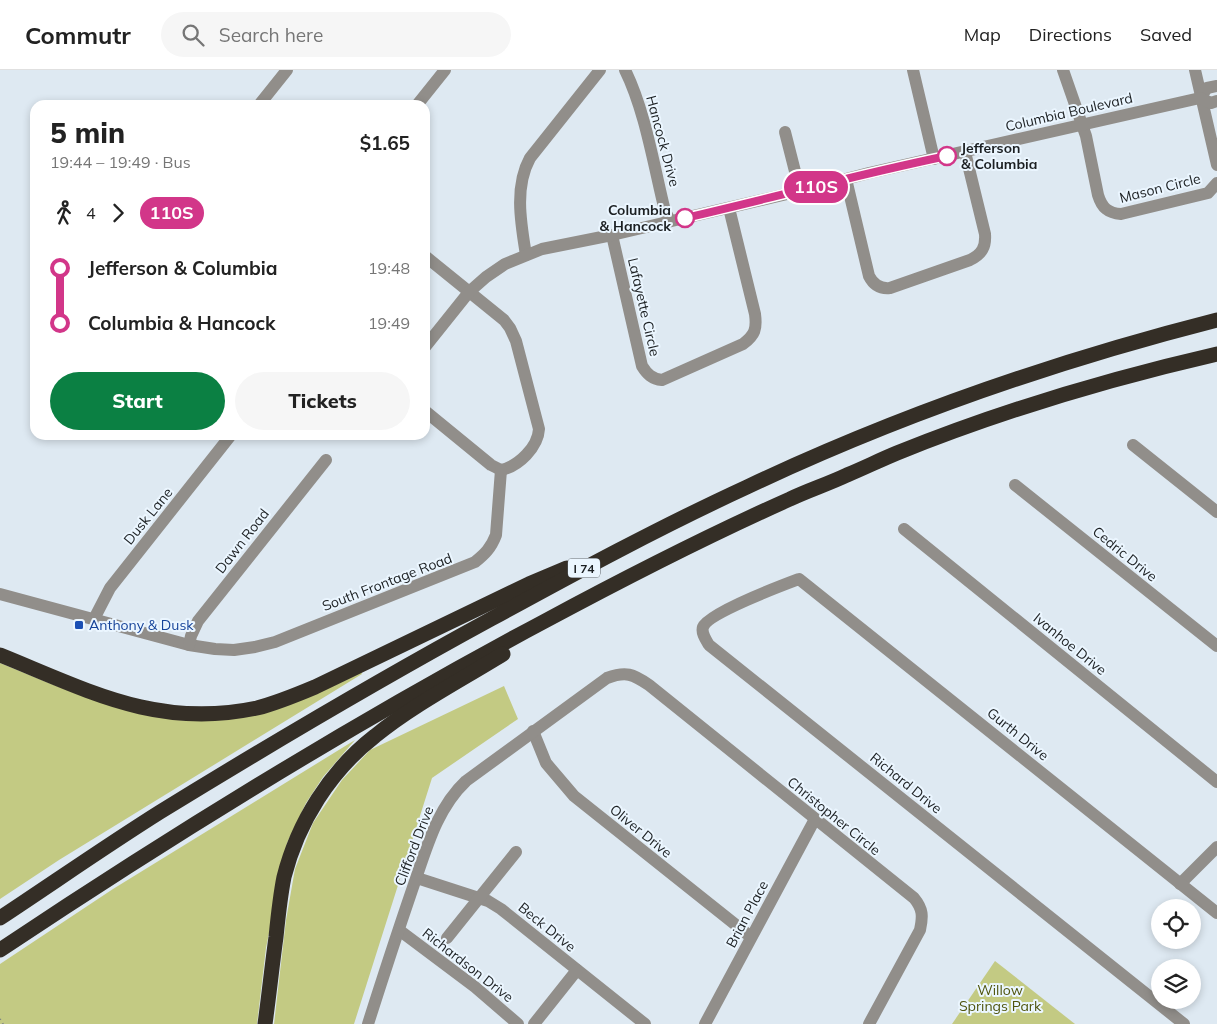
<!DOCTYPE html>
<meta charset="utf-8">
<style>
:root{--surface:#fff;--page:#f6f6f6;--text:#222;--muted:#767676;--line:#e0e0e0;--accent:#0b8043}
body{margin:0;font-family:Mulish,sans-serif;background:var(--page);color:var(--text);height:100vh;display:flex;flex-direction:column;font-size:19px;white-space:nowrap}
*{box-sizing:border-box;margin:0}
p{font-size:16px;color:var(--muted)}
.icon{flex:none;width:28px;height:28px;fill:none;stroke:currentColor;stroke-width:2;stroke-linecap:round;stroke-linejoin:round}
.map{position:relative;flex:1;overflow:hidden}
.details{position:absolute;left:30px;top:30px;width:400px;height:340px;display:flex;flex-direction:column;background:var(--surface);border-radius:15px;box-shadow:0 2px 8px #0003}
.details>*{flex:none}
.badge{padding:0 10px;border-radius:16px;font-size:18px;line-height:32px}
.buttons{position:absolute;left:1151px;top:829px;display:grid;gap:10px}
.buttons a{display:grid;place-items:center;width:50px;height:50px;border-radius:50%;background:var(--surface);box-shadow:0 2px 8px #0003;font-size:25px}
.map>.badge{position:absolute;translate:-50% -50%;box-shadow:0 0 0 2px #fff}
.legs{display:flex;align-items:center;gap:8px;height:55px;padding:0 20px;font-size:16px}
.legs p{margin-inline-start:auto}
.headline{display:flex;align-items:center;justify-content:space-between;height:85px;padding:0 20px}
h1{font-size:28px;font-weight:800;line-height:38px}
.cta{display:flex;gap:10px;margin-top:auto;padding:10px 20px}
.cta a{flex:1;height:58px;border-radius:30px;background:var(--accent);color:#fff;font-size:20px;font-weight:800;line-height:58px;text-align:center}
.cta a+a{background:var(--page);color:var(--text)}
ul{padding:0 20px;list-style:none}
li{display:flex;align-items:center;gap:18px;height:55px;font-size:19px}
li i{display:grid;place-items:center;width:8px;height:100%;margin:0 6px;background:currentColor}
li i::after{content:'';width:12px;height:12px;margin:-6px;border:4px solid;border-radius:50%;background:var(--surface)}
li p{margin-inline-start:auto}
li:first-child i{background:linear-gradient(#0000 50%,currentColor 0)}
li:last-child i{background:linear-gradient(currentColor 50%,#0000 0)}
header{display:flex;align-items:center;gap:30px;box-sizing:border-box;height:70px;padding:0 25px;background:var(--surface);border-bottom:1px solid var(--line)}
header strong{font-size:24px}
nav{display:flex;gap:28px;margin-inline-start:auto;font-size:18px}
.search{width:350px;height:45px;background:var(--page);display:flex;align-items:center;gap:12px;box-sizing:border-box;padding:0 18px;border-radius:28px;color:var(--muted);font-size:19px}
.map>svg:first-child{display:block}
.green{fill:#c3ca83}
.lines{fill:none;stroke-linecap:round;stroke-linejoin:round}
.path{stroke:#757c82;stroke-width:2;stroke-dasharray:1 4;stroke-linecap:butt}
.minor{stroke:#918e8a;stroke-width:12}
.highway{stroke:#342e26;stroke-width:15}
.line-1-casing{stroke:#fff;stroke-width:11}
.line-1{stroke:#d23689;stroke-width:8}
.stop-1-dot{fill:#fff;stroke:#d23689;stroke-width:2.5}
.transit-dot{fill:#1a4fb4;stroke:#ebf6ff;stroke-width:2}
.labels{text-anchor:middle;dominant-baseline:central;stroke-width:4;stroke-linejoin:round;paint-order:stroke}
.shield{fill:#ebf6ff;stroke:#5a6065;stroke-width:1}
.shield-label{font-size:12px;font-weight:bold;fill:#1c2023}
.street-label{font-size:14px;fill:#1c2023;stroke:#ebf6ff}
.stop-label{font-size:14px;font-weight:bold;fill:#1c2023;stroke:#ebf6ff;text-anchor:start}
.transit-label{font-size:14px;fill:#164399;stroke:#ebf6ff;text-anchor:start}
.park-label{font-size:14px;fill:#4f540d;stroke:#ebf6ff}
</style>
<header>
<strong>Commutr</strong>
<div class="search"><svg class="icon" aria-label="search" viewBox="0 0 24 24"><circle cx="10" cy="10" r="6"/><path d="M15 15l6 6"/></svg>Search here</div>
<nav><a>Map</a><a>Directions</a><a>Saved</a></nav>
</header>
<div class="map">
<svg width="1217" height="954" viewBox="0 0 1217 954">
<rect width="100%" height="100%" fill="#dee9f2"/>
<g class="green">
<path d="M0,593C62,618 122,646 190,651L361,602L362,604L59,790L0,829Z"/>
<polygon points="504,616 518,649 432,708 354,954 274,954 286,850 295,799 313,753 342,710 370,680"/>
<polygon points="355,670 323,707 306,733 287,773 266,878 257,954 0,954 0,894 113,819"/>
<polygon points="995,891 1075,954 952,954"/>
</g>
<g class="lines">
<polyline class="path" points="0,949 3,954"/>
<g class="minor">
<path d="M625,0C645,40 654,97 665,141L670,151"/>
<polyline points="913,0 934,89"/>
<path d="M1063,0L1086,66L1098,125C1102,138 1108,143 1121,144L1208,123L1217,113"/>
<polyline points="1195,0 1217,95"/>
<polyline points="1200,28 1207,18 1217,16"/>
<polyline points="259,35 287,0"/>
<polyline points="417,35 445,0"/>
<polyline points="785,62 800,121"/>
<path d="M846,109L869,206C873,214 880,219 890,218L970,190C982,184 986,177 985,164L965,82"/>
<path d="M612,165L642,296C647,304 652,309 662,310L743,274C755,265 757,259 755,244L729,138"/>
<path d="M526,185C521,154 514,117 530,88L600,0"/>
<path d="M425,186L504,250L510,258L516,271L539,359C538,377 519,396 501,400"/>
<polyline points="425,277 469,222 486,207 505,194 542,179 612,165 800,121 869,103 1200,28 1211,33 1217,31"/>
<polyline points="425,341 491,395 501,400"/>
<polyline points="1133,375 1217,442"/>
<polyline points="1015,415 1217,576"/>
<polyline points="904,459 1217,712"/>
<path d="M0,524L189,575L215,579L234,580L255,577L275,572L475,492C485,484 491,478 496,465L501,400"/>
<polyline points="94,549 110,518 231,365"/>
<polyline points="189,575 191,566 198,551 326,390"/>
<polyline points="533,661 546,693 574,726 751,867"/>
<polyline points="417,808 488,831 501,839 645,954"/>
<polyline points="1180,814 1217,777"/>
<polyline points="399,860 475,917 518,954"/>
<polyline points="447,868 516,782"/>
<path d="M368,954C382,910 396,867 411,823C425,784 435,740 466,711L607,608C626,601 633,604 649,615L914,828C923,839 923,846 920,860L869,954"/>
<polyline points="534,954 577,900"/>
<polyline points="705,954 815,749"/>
<path d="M1184,954L709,575C706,570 701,563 703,557C708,543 783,515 799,509L1217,843"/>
</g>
<g class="highway">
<path d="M0,585C89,621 158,659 257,638C277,633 296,625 315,617L529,514L567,498"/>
<path d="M0,848C53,813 106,776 160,742C269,675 379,610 491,549C575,503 660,457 747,417C897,346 1056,291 1217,250"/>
<path d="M0,880C177,762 357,651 545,551C625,508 707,466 790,429C809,420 828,414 847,405C864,398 880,390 897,383C1001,341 1108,309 1217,284"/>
<path d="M265,954C269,925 272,896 276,867C278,847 280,827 284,807C298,752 330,701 375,666C413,635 461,610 503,584"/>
</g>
</g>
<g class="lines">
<g class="line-1-casing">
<path id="line-1" d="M685,148C772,128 859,104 947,86"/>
</g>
<use href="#line-1" class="line-1"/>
</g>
<g class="stop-1-dot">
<circle cx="947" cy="86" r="9"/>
<circle cx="685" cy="148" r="9"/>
</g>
<rect class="transit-dot" x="74" y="550" width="10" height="10" rx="2.5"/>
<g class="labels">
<rect class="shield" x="568" y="488.5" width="32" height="19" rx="4"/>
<g class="shield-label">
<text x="584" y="498">I 74</text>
</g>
<g class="street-label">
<text transform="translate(1069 42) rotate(-13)">Columbia Boulevard</text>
<text transform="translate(663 71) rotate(75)">Hancock Drive</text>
<text transform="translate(1160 118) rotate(-14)">Mason Circle</text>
<text transform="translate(644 237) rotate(77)">Lafayette Circle</text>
<text transform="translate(148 446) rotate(-51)">Dusk Lane</text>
<text transform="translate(242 471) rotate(-52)">Dawn Road</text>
<text transform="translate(1125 484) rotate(39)">Cedric Drive</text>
<text transform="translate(387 512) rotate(-21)">South Frontage Road</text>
<text transform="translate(1070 574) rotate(39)">Ivanhoe Drive</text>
<text transform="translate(1018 664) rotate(39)">Gurth Drive</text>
<text transform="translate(906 713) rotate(39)">Richard Drive</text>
<text transform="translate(834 746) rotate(39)">Christopher Circle</text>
<text transform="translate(641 761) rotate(39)">Oliver Drive</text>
<text transform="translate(414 776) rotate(-69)">Clifford Drive</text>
<text transform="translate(747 844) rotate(-62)">Brian Place</text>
<text transform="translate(547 857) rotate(39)">Beck Drive</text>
<text transform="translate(468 895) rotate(38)">Richardson Drive</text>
</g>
<g class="stop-label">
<text x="961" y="78">Jefferson<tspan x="961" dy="16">&amp; Columbia</tspan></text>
<text x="671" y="140" text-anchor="end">Columbia<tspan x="671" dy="16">&amp; Hancock</tspan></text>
</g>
<g class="transit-label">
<text x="89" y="555">Anthony &amp; Dusk</text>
</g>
<g class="park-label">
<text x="1000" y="920">Willow<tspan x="1000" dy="16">Springs Park</tspan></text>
</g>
</g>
</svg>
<div class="buttons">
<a><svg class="icon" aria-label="locate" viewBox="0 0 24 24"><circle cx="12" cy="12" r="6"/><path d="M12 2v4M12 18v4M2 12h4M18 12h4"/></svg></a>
<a><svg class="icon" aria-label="layers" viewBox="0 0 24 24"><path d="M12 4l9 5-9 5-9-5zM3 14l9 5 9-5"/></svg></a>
</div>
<b class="badge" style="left:816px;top:117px;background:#d23689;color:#fff">110S</b>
<section class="details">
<div class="headline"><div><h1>5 min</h1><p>19:44 – 19:49 · Bus</p></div><b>$1.65</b></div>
<div class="legs"><svg class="icon" aria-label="walk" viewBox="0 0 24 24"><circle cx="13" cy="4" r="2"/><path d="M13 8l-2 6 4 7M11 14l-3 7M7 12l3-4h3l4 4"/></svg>4<svg class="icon" aria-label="forward" viewBox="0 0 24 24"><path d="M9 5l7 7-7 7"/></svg><b class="badge" style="background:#d23689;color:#fff">110S</b></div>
<ul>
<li><i style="color:#d23689"></i><b>Jefferson &amp; Columbia</b><p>19:48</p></li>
<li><i style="color:#d23689"></i><b>Columbia &amp; Hancock</b><p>19:49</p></li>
</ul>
<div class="cta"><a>Start</a><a>Tickets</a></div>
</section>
</div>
